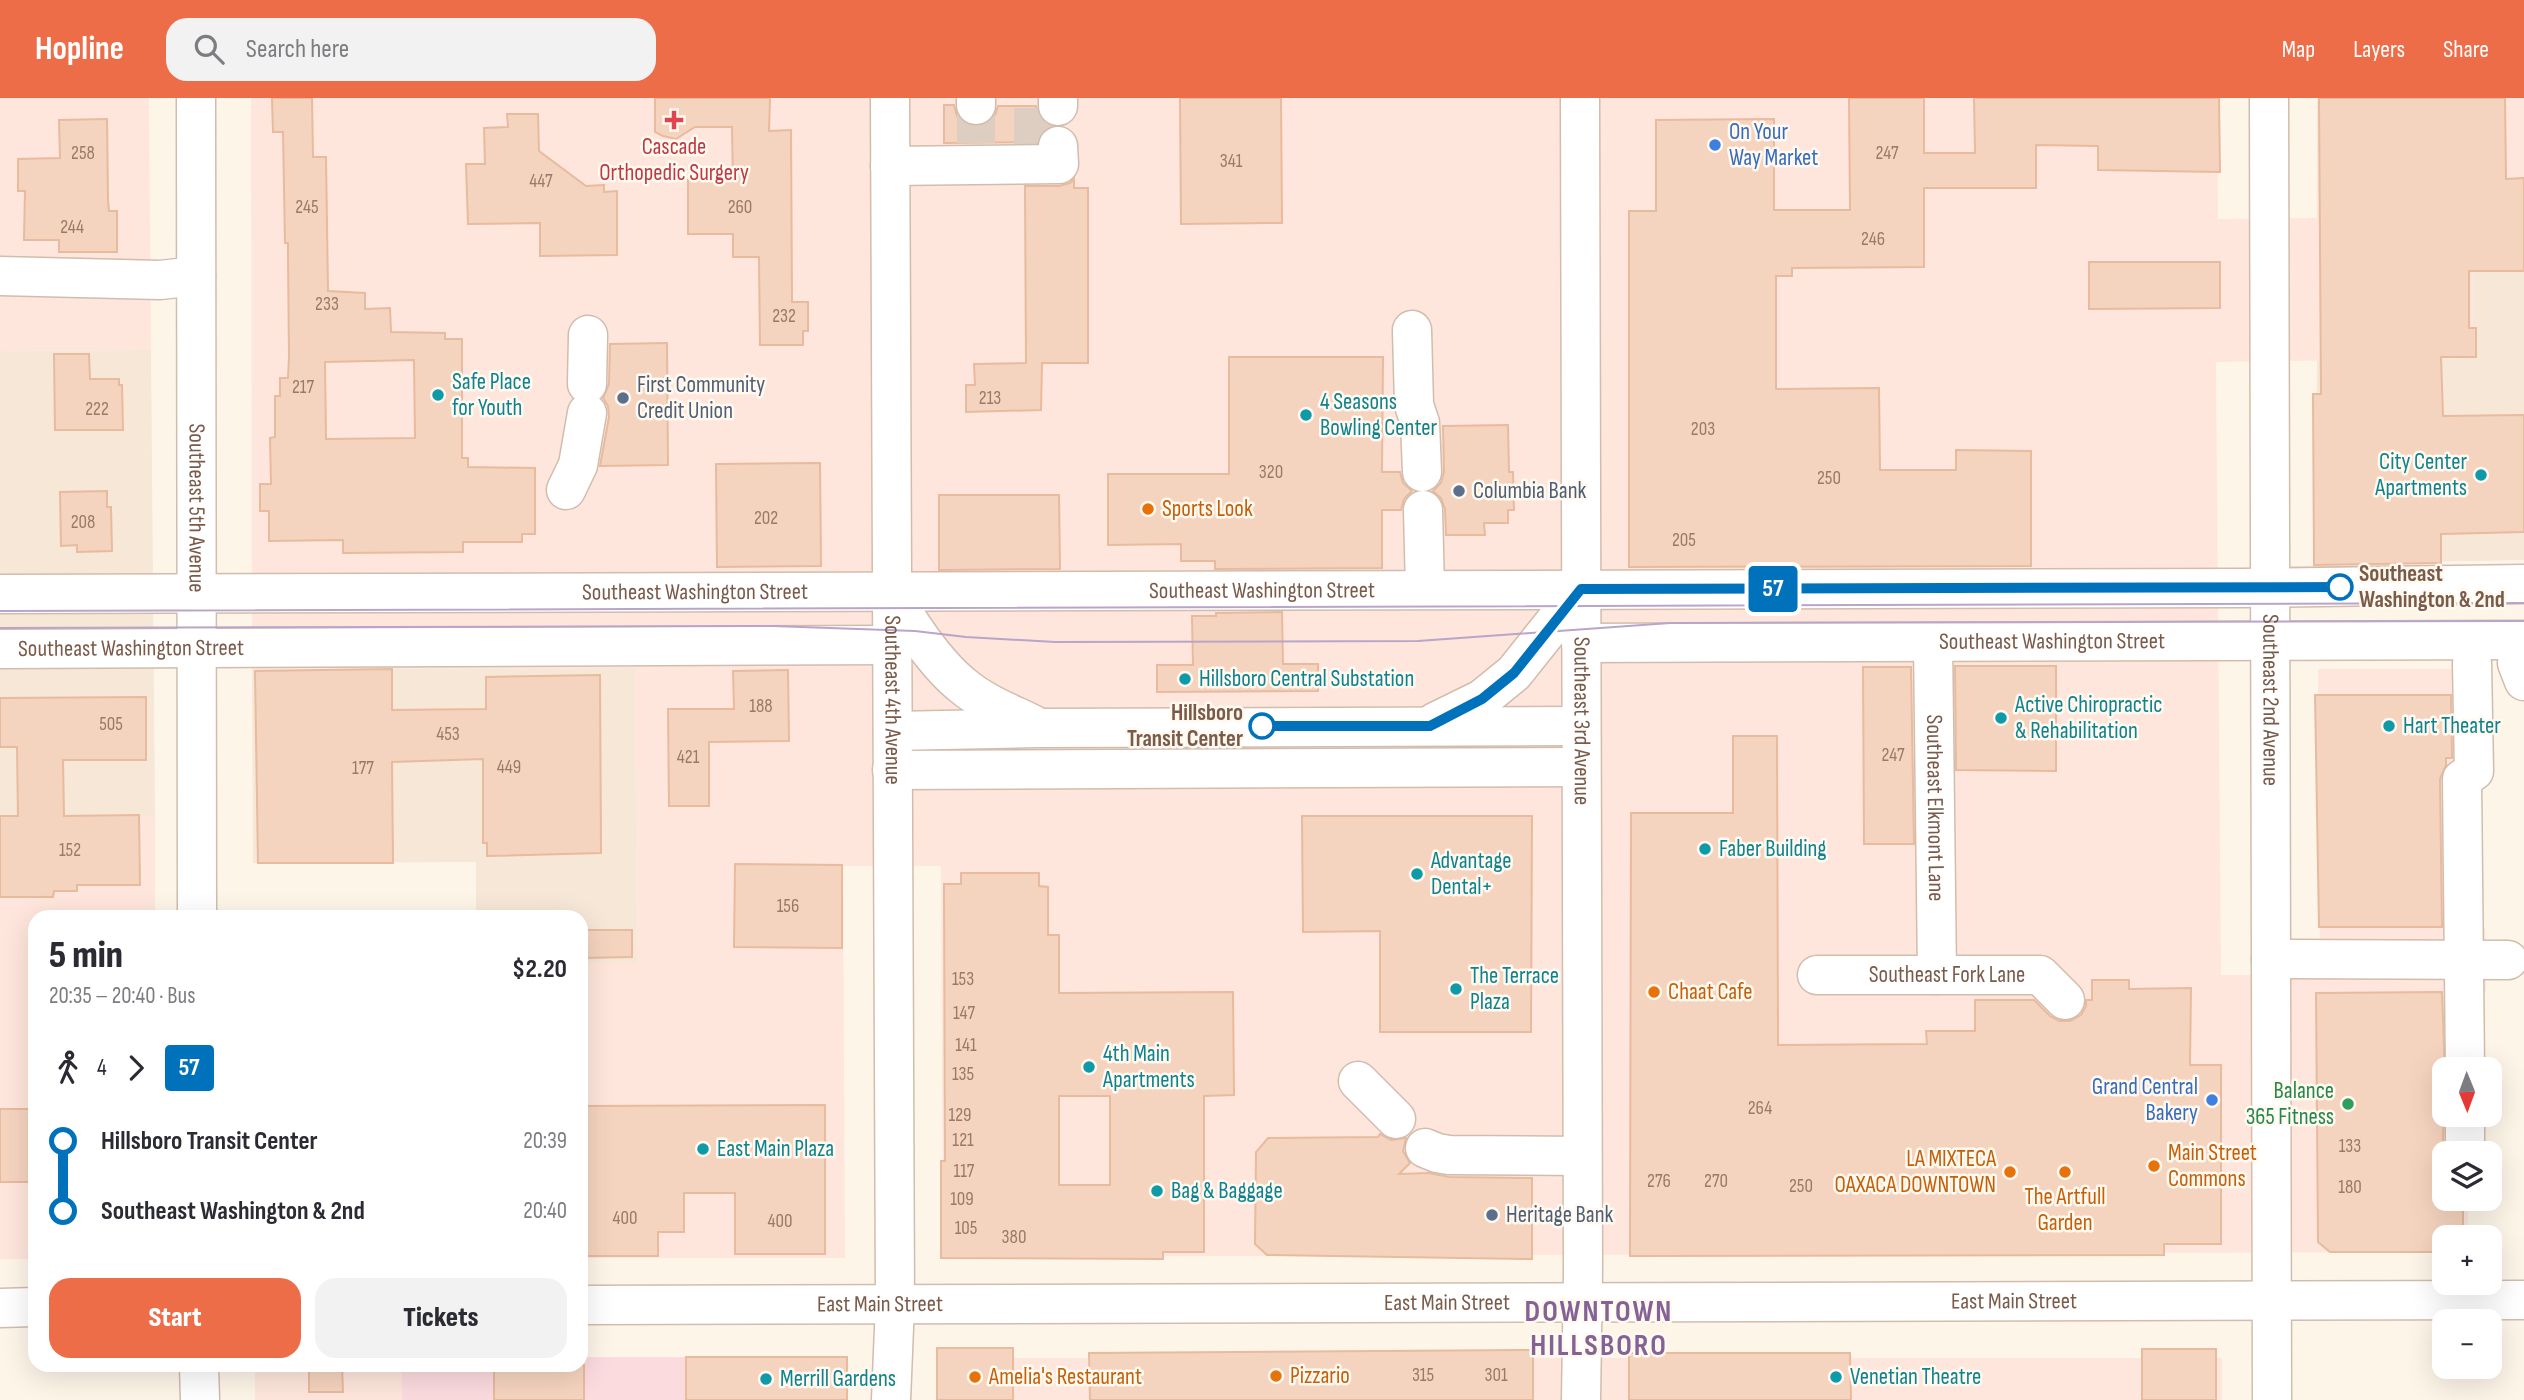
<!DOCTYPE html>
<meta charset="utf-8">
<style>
:root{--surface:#fff;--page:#f2f2f3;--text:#2b2b33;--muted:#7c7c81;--accent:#ed6d48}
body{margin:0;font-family:"Sofia Sans Condensed",sans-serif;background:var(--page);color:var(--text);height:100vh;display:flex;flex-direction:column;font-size:26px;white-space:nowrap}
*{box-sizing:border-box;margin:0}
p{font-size:23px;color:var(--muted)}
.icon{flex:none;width:38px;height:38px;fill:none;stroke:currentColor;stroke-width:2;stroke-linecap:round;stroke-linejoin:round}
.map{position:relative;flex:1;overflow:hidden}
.details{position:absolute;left:28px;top:812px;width:560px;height:462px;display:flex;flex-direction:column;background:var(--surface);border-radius:21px;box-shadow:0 7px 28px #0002}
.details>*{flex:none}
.badge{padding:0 14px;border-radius:5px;font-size:24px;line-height:46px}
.needle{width:46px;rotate:179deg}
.buttons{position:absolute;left:2432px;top:959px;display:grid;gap:14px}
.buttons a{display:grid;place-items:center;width:70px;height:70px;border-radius:14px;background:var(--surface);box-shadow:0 7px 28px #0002;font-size:35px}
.map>.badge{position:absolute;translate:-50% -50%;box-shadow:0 0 0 4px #fff}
.legs{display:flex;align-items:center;gap:10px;height:77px;padding:0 21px;font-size:23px}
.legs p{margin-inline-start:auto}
.head{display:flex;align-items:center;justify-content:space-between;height:119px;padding:0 21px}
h1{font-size:38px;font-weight:800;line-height:52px}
.button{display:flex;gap:14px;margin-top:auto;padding:14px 21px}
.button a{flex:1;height:80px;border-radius:21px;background:var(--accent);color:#fff;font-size:28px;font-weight:800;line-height:80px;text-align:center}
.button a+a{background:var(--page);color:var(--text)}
ul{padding:0 21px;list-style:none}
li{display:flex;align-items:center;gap:24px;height:70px;font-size:26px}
li i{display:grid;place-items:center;width:10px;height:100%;margin:0 9px;background:currentColor}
li i::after{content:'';width:18px;height:18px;margin:-9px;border:5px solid;border-radius:50%;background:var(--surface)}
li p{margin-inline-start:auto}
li:first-child i{background:linear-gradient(#0000 50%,currentColor 0)}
li:last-child i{background:linear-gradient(currentColor 50%,#0000 0)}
header{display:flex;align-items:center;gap:42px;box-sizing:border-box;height:98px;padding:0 35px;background:var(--accent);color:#fff}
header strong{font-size:33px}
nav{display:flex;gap:38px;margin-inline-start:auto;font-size:24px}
.search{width:490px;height:63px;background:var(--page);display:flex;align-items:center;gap:18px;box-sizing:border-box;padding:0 24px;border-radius:21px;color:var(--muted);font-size:26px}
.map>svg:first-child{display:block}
.residential{fill:#f6e7d7}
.commercial{fill:#fee6dc}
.medical{fill:#fcdbdf}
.building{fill:#f5d4bf;stroke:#e8ba9e;stroke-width:2;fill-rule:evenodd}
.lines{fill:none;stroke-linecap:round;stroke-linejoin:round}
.minor-tunnel{stroke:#ddcec1;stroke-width:38;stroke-dasharray:38 19;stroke-linecap:butt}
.minor-casing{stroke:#d1bdad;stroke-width:41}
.minor{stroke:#fff;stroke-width:38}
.tram{stroke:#b8a5c9;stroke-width:2}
.line-1-casing{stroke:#fff;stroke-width:16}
.line-1{stroke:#0072bc;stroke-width:10}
.health-dot{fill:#e0444e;stroke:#fff9f0;stroke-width:2.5}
.shop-dot{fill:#3f7fe0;stroke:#fff9f0;stroke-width:2.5}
.culture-dot{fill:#0f9aa8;stroke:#fff9f0;stroke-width:2.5}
.service-dot{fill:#5c6f8a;stroke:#fff9f0;stroke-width:2.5}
.food-dot{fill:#e8710a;stroke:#fff9f0;stroke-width:2.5}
.stop-1-dot{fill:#fff;stroke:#0072bc;stroke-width:3.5}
.leisure-dot{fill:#2e9e5b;stroke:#fff9f0;stroke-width:2.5}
.labels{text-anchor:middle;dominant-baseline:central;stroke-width:5;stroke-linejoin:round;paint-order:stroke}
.number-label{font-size:19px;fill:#997967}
.shop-label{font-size:23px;fill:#366cbe;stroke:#fff9f0;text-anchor:start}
.health-label{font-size:23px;fill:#be3a42;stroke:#fff9f0}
.culture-label{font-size:23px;fill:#0d838f;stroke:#fff9f0;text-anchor:start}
.service-label{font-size:23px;fill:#4e5e75;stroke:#fff9f0;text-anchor:start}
.street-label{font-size:23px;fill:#7a5b4a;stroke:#fff9f0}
.food-label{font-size:23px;fill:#c56008;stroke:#fff9f0;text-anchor:start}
.stop-label{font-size:23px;font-weight:bold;fill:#7a5b4a;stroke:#fff9f0;text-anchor:start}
.leisure-label{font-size:23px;fill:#27864d;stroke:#fff9f0;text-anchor:end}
.district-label{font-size:30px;font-weight:bold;letter-spacing:2px;fill:#846296;stroke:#fff9f0}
</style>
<header>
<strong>Hopline</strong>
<div class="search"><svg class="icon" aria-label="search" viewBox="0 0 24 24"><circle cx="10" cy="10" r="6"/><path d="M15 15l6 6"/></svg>Search here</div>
<nav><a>Map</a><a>Layers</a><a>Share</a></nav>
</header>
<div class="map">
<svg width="2524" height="1302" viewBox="0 0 2524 1302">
<rect width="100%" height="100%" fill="#fef5e9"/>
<g class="residential">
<polygon points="2474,174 2524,174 2524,462 2315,466 2317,262 2474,260"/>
<polygon points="151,252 155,719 0,720 0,253"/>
<polygon points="635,570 637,865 581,865 581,819 476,819 476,764 253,765 252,571"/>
</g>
<g class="commercial">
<polygon points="0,0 149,0 151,252 0,253"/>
<polygon points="251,0 2217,0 2218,121 2317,120 2317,0 2524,0 2524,174 2474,174 2474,260 2216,264 2221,877 2320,877 2318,571 2466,571 2467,830 2485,830 2486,894 2467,894 2467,971 2445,971 2445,1017 2467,1017 2467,1055 2445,1055 2445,1101 2468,1101 2468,1139 2445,1139 2445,1154 943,1159 941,768 843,768 845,1160 581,1160 581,865 637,865 635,570 252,571"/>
<polygon points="155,719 155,819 35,819 35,1161 0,1161 0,720"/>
<rect x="946" y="1260" width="1276" height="42"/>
<rect x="255" y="1267" width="147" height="35"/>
</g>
<polygon class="medical" points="581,1259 686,1259 686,1302 402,1302 402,1267 581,1267"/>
<g class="building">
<path d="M272,0H312L313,59H326L328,193L365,195V211L390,210L391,234L445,235V241H462V360H468V369L535,370V436H522V444H463V454L343,455V442L269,443V413H260V386H271L270,340L275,339V298H280V280H288L289,259L288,158V145H285L283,34H273ZM414,262L415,340L326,341L325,264Z"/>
<polygon points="655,0 770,0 769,33 791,32 792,204 808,204 808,233 803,233 803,247 760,247 759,159 733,159 733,136 688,136 688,82 733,82 732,29 695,29 676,41 663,38 655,34"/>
<polygon points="1180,0 1281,0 1282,125 1181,126"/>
<polygon points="1849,0 1924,0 1924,55 1975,55 1974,0 2219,0 2220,74 2098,72 2098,48 2036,47 2036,90 1924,90 1924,169 1792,170 1792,178 1776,178 1776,291 1879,290 1880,372 1956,372 1956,352 2031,353 2031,468 1629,469 1629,113 1656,113 1656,22 1774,21 1774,112 1850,112"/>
<polygon points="2319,0 2505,0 2506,81 2524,80 2524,173 2469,173 2469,230 2476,230 2476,259 2441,259 2443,318 2524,317 2524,434 2441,436 2441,465 2314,467 2313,296 2321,296"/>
<polygon points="944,7 954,7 957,18 965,26 975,29 987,26 995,17 998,8 1036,8 1039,19 1051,28 1039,38 1037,44 944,45"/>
<polygon points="507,16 538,16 539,53 586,88 604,87 604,94 617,93 617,157 540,158 540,125 468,126 466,66 485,66 484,30 508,29"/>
<polygon points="107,21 108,101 109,113 117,113 117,154 59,154 59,142 24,142 25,93 18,93 18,61 60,60 59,22"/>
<polygon points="1074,81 1074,90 1088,90 1088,265 1042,265 1041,312 966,314 966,287 975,287 974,266 1026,265 1025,88 1059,88 1070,85"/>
<polygon points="2089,164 2220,164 2220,210 2089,211"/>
<polygon points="667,245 668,367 600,368 609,319 608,308 603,300 609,286 610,246"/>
<polygon points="54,256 89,256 90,281 119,281 119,287 122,287 123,332 55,332"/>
<polygon points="1229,259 1383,259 1382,374 1400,374 1403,385 1412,393 1404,401 1401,412 1382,412 1382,470 1215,471 1215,463 1181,463 1181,446 1108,447 1108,376 1229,376"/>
<polygon points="1508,327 1509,374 1513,374 1514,412 1508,412 1508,425 1484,425 1485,437 1446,437 1445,411 1441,400 1433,393 1441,385 1444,374 1443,328"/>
<polygon points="820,365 821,468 717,469 716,366"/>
<polygon points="107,393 107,409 111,409 112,453 77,454 77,447 61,448 60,394"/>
<polygon points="939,397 1059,397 1060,471 939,472"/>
<polygon points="1282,514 1283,566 1318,566 1318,593 1157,594 1157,567 1193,567 1192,518 1216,518 1216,515"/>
<polygon points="1955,568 2056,568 2056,673 1956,672"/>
<polygon points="1863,569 1911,569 1914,746 1864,746"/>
<polygon points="392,571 392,612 486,611 486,579 600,577 601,755 487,758 487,745 483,745 483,661 392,664 393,765 258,765 255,573"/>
<polygon points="788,572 789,643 709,644 709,708 669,708 668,611 734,611 733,573"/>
<polygon points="2315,597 2451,597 2452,660 2446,660 2446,667 2440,681 2442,829 2319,829"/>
<polygon points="146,599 146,662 63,662 64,718 139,717 140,787 77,787 77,793 54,793 53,799 0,799 0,718 18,718 17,649 0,649 0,600"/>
<polygon points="1733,638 1777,638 1778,947 1927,946 1926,933 1975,933 1975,902 2034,902 2050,918 2059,923 2070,923 2081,917 2086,908 2086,902 2092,902 2092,882 2129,882 2129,891 2191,890 2190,967 2221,967 2221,1146 2164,1146 2164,1157 1630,1158 1631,715 1733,715"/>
<polygon points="1302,718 1532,718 1531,934 1380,934 1380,833 1303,834"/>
<polygon points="735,766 842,767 842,850 734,849"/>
<path d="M961,775H1039V788L1048,789V837H1059V895L1233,894L1234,997L1204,998V1154H1163V1161L941,1160V1063H945L944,786H961ZM1059,998H1110V1087H1059Z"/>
<polygon points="581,832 632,832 632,859 581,860"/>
<polygon points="2442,894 2445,977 2443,1042 2448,1055 2445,1055 2445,1101 2463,1101 2463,1139 2445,1139 2445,1154 2330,1154 2318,1144 2316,895"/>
<polygon points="825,1007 825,1156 735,1156 735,1095 684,1095 684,1134 658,1134 658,1158 581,1158 581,1008"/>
<rect x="0" y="1011" width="35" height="73"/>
<polygon points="1380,1036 1391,1042 1406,1040 1403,1053 1410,1065 1399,1076 1429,1075 1449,1079 1532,1080 1532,1161 1267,1157 1255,1146 1256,1054 1268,1040 1378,1039"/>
<rect x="937" y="1250" width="76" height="52"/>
<rect x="2142" y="1251" width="74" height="51"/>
<polygon points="1533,1252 1533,1302 1090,1302 1089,1255"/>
<polygon points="1629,1255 1850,1255 1851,1302 1629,1302"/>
<rect x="686" y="1259" width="161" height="43"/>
<polygon points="309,1267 342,1267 343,1294 309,1294"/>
<rect x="494" y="1267" width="90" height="35"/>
</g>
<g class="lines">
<g class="minor-tunnel">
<polyline points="976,7 976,48"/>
<polyline points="1033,48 1033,8"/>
</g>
<g class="minor-casing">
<g id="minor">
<path id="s1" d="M196,0L197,819"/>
<path id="s2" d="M890,0L895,1206L891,1302"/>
<polyline points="1058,0 1058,8"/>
<path id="s3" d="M1580,0L1583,1173L1581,1302"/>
<path id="s4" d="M2269,0L2272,1302"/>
<polyline points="976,7 976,0"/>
<polyline points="890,68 1059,66 1058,48"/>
<polyline points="0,178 160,182 196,178"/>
<polyline points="1412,232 1414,307 1420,325 1422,374"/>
<polyline points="587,286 588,237"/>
<polyline points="566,392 578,367 587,315"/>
<polyline points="1423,412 1425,491"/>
<path d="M893,495C906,523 937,567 962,587C983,605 1010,615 1034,627"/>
<path id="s5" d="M0,496L2242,490L2524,486"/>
<path id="s6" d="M1933,544L1937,877"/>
<path id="s7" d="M1581,545L2524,542"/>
<path id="s8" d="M0,551L892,547"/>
<polyline points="2517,565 2524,583"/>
<polyline points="1435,624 1482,601 1514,575 1581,491"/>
<polyline points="893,633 1038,630 1581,628"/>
<polyline points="892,672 1581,669"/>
<polyline points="2271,861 2508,862"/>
<path id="s9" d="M1817,877H2040L2065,902"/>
<polyline points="2465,971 2462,681 2474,673 2472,565"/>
<polyline points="1358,983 1396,1021"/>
<polyline points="2465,1017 2465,1042"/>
<polyline points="1425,1050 1437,1055 1449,1057 1582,1058"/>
<path id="s10" d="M581,1207L2524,1202"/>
<polyline points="0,1210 35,1209"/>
<polyline points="199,1267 200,1302"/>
</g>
</g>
<use href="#minor" class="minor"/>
<g class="tram">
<polyline points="0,513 2524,505"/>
<polyline points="0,530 773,528 915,533 966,539 1055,544 1418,543 1670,525 2524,523"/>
</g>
</g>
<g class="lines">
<g class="line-1-casing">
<polyline id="line-1" points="1262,628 1430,628 1482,601 1514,575 1581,491 2340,489"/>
</g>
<use href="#line-1" class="line-1"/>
</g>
<path class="health-dot" d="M670.5 11.5h7v7h7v7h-7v7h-7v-7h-7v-7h7z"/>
<g class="shop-dot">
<circle cx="1715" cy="47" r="7"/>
<circle cx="2212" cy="1002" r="7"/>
</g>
<g class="culture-dot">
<circle cx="438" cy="297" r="7"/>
<circle cx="1306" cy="317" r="7"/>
<circle cx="2481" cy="377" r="7"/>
<circle cx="1185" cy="581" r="7"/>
<circle cx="2001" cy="620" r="7"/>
<circle cx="2389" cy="628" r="7"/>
<circle cx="1705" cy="751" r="7"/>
<circle cx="1417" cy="776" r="7"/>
<circle cx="1456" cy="891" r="7"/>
<circle cx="1089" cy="969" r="7"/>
<circle cx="703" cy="1051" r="7"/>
<circle cx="1157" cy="1093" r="7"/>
<circle cx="1836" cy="1279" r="7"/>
<circle cx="766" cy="1281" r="7"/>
</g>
<g class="service-dot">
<circle cx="623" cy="300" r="7"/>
<circle cx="1459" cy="393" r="7"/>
<circle cx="1492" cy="1117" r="7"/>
</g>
<g class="food-dot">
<circle cx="1148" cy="411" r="7"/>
<circle cx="1654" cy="894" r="7"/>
<circle cx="2154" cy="1068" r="7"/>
<circle cx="2010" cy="1074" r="7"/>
<circle cx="2065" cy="1074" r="7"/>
<circle cx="1276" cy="1278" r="7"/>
<circle cx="975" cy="1279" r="7"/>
</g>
<g class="stop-1-dot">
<circle cx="2340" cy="489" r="12"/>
<circle cx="1262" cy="628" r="12"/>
</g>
<circle class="leisure-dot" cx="2348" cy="1006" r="7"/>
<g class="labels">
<g class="number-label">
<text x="83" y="55">258</text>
<text x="1887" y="55">247</text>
<text x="1231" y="63">341</text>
<text x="541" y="83">447</text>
<text x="307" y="109">245</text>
<text x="740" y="109">260</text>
<text x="72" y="129">244</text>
<text x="1873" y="141">246</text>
<text x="327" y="206">233</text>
<text x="784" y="218">232</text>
<text x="303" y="289">217</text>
<text x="990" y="300">213</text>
<text x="97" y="311">222</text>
<text x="1703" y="331">203</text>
<text x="1271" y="374">320</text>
<text x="1829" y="380">250</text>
<text x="766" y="420">202</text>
<text x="83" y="424">208</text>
<text x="1684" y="442">205</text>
<text x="761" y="608">188</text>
<text x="111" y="626">505</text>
<text x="448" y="636">453</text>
<text x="1893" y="657">247</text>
<text x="688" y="659">421</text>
<text x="509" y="669">449</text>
<text x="363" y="670">177</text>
<text x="70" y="752">152</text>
<text x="788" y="808">156</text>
<text x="963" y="881">153</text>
<text x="964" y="915">147</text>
<text x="966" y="947">141</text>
<text x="963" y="976">135</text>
<text x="1760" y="1010">264</text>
<text x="960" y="1017">129</text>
<text x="963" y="1042">121</text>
<text x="2350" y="1048">133</text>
<text x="964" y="1073">117</text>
<text x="1659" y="1083">276</text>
<text x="1716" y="1083">270</text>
<text x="1801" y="1088">250</text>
<text x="2350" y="1089">180</text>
<text x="962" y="1101">109</text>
<text x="625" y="1120">400</text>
<text x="780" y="1123">400</text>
<text x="966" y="1130">105</text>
<text x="1014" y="1139">380</text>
<text x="1423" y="1277">315</text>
<text x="1496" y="1277">301</text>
</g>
<g class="shop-label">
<text x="1729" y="34">On Your<tspan x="1729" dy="26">Way Market</tspan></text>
<text x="2198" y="989" text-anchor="end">Grand Central<tspan x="2198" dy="26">Bakery</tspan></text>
</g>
<g class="health-label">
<text x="674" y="49">Cascade<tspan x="674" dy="26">Orthopedic Surgery</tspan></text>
</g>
<g class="culture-label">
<text x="452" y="284">Safe Place<tspan x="452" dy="26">for Youth</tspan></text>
<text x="1320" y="304">4 Seasons<tspan x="1320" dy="26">Bowling Center</tspan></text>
<text x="2467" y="364" text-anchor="end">City Center<tspan x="2467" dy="26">Apartments</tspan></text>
<text x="1199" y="581">Hillsboro Central Substation</text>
<text x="2015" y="607">Active Chiropractic<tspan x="2015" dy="26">&amp; Rehabilitation</tspan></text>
<text x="2403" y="628">Hart Theater</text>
<text x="1719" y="751">Faber Building</text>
<text x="1431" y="763">Advantage<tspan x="1431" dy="26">Dental+</tspan></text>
<text x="1470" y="878">The Terrace<tspan x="1470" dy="26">Plaza</tspan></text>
<text x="1103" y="956">4th Main<tspan x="1103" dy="26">Apartments</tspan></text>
<text x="717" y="1051">East Main Plaza</text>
<text x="1171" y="1093">Bag &amp; Baggage</text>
<text x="1850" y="1279">Venetian Theatre</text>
<text x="780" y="1281">Merrill Gardens</text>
</g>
<g class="service-label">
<text x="637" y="287">First Community<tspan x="637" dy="26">Credit Union</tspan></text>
<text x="1473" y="393">Columbia Bank</text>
<text x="1506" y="1117">Heritage Bank</text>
</g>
<g class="street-label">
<text stroke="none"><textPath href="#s1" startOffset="410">Southeast 5th Avenue</textPath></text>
<text stroke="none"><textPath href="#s5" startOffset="1262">Southeast Washington Street</textPath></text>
<text stroke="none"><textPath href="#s5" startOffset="695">Southeast Washington Street</textPath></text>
<text stroke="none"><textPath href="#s7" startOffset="471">Southeast Washington Street</textPath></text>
<text stroke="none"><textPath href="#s8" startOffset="131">Southeast Washington Street</textPath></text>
<text stroke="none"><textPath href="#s4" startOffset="602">Southeast 2nd Avenue</textPath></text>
<text stroke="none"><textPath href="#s2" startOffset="602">Southeast 4th Avenue</textPath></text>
<text stroke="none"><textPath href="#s3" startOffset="623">Southeast 3rd Avenue</textPath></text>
<text stroke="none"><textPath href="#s6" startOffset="166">Southeast Elkmont Lane</textPath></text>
<text stroke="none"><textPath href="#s9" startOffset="130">Southeast Fork Lane</textPath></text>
<text stroke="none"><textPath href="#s10" startOffset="1433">East Main Street</textPath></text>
<text stroke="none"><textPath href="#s10" startOffset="866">East Main Street</textPath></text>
<text stroke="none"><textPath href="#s10" startOffset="299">East Main Street</textPath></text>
</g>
<g class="food-label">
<text x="1162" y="411">Sports Look</text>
<text x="1668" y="894">Chaat Cafe</text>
<text x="2168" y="1055">Main Street<tspan x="2168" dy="26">Commons</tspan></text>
<text x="1996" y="1061" text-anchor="end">LA MIXTECA<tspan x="1996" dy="26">OAXACA DOWNTOWN</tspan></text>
<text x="2065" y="1099" text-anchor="middle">The Artfull<tspan x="2065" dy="26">Garden</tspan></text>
<text x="1290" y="1278">Pizzario</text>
<text x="989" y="1279">Amelia's Restaurant</text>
</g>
<g class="stop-label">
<text x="2359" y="476">Southeast<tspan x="2359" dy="26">Washington &amp; 2nd</tspan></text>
<text x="1243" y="615" text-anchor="end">Hillsboro<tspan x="1243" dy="26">Transit Center</tspan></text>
</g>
<g class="leisure-label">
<text x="2334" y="993">Balance<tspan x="2334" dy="26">365 Fitness</tspan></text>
</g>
<g class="district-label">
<text x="1599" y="1214">DOWNTOWN<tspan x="1599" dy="34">HILLSBORO</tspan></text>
</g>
</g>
</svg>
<div class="buttons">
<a><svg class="needle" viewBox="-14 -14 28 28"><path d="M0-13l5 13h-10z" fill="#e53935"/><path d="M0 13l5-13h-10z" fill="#7c7c81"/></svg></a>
<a><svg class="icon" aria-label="layers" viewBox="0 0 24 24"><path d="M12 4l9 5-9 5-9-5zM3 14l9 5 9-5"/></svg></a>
<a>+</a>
<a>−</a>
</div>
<b class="badge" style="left:1773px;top:491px;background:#0072bc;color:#fff">57</b>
<section class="details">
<div class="head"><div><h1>5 min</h1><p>20:35 – 20:40 · Bus</p></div><b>$2.20</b></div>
<div class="legs"><svg class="icon" aria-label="walk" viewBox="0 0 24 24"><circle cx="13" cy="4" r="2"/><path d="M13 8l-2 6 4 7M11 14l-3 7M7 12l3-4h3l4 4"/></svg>4<svg class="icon" aria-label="forward" viewBox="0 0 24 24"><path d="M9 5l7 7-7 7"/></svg><b class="badge" style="background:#0072bc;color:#fff">57</b></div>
<ul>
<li><i style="color:#0072bc"></i><b>Hillsboro Transit Center</b><p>20:39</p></li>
<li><i style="color:#0072bc"></i><b>Southeast Washington &amp; 2nd</b><p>20:40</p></li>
</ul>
<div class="button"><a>Start</a><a>Tickets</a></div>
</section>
</div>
